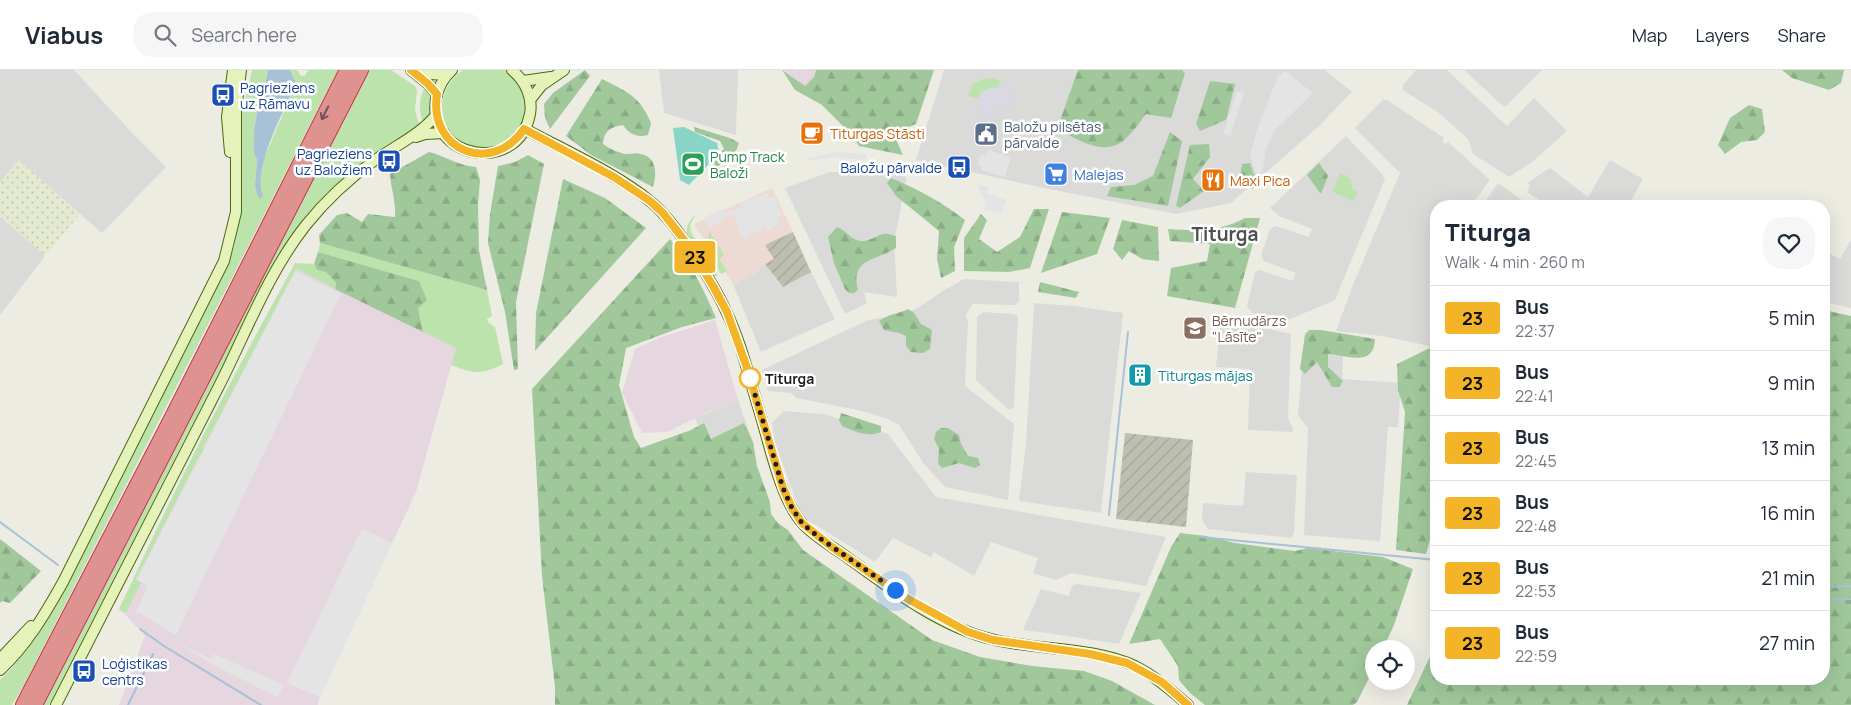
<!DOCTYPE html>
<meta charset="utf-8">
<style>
:root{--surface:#fff;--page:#f6f6f7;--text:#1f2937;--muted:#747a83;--line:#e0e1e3}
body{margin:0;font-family:Manrope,sans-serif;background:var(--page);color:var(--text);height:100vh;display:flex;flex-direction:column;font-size:19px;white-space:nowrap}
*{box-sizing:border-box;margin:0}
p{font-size:16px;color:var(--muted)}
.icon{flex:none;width:28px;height:28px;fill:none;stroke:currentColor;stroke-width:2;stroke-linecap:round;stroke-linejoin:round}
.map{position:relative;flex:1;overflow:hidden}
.panel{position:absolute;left:1430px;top:130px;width:400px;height:485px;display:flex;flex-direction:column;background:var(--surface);border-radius:20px;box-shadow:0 5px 20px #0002}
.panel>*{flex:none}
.badge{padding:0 10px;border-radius:4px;font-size:18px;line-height:32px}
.tools{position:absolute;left:1365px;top:570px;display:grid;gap:10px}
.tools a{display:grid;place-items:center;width:50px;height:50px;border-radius:50%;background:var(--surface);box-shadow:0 5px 20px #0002;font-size:25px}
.you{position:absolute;width:25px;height:25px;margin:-12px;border:4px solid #fff;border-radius:50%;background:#1a73e8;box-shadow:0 0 0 8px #1a73e833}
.map>.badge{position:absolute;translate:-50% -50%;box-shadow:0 0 0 2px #fff}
.round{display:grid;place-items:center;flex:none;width:52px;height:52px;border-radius:20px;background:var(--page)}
.headline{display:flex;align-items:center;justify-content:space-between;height:85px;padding:0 15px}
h1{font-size:24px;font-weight:800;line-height:38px}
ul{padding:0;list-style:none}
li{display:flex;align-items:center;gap:15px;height:65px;padding:0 15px;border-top:1px solid var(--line)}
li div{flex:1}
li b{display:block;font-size:19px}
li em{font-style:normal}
li .badge{min-width:55px;font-weight:700;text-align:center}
header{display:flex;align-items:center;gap:30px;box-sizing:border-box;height:70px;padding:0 25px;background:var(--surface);border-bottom:1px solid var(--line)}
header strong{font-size:24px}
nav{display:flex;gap:28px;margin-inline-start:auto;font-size:18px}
.search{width:350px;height:45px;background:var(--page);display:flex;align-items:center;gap:12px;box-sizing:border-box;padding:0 18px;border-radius:20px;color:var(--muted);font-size:19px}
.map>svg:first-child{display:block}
.residential{fill:#dadad9}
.commercial{fill:#ecdad3}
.industrial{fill:#e5d6df}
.construction{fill:url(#construction-furrows)}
.farmland{fill:url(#farmland-dots)}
.grass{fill:#bde3ad}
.forest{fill:url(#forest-firs)}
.pitch{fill:#88d5c7}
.parking{fill:#e4e4e4}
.plaza{fill:#dad8e2}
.water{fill:#a7c2d7}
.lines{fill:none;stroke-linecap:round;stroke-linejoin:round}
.stream{stroke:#a7c2d7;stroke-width:2}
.secondary-casing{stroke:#4c680e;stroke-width:12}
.highway-casing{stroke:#c73448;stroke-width:16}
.secondary{stroke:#e5f3bb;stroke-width:10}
.highway{stroke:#de9391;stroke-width:14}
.oneway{stroke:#735251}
.line-casing{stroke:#fff;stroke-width:11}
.line{stroke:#f4b427;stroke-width:8}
.walk{stroke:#1c1c1c;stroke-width:5;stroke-dasharray:0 9}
.stop-dot{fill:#fff;stroke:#f4b427;stroke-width:2.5}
.labels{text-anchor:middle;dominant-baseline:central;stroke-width:5;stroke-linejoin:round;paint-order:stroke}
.transit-label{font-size:14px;fill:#164399;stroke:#fff;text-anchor:start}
.service-label{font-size:14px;fill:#4e5e75;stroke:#fff;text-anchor:start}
.food-label{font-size:14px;fill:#c56008;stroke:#fff;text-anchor:start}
.leisure-label{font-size:14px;fill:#27864d;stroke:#fff;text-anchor:start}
.shop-label{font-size:14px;fill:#366cbe;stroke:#fff;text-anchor:start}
.education-label{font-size:14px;fill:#785e54;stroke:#fff;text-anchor:start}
.culture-label{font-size:14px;fill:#0d838f;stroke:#fff;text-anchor:start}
.stop-label{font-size:14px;font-weight:bold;fill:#1c1c1c;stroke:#fff;text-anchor:start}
.district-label{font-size:19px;font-weight:bold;fill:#4f4f4f;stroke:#fff}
</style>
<header>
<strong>Viabus</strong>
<div class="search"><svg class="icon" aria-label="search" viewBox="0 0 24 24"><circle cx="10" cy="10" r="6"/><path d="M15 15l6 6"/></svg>Search here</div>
<nav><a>Map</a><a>Layers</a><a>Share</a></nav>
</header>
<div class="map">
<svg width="1851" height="635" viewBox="0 0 1851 635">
<defs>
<pattern id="construction-furrows" width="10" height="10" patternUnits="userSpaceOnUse" patternTransform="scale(1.25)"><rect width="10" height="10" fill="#bdc0b0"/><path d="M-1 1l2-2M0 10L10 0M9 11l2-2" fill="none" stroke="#a2a497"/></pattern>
<pattern id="farmland-dots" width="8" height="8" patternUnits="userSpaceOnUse" patternTransform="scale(1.25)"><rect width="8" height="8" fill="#e3ead0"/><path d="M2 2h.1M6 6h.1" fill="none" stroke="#c2c8b2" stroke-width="1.8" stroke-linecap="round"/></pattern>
<pattern id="forest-firs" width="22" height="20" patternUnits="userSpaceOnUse" patternTransform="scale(1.25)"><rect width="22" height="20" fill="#a0c89b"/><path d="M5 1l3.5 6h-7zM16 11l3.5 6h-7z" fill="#89ab85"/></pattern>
</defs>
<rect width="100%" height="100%" fill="#edece3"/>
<g class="residential">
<polygon points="0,0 74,0 135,66 166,97 102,163 19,90 0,112"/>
<polygon points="659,0 738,0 736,65 664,43"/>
<polygon points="944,0 1325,0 1352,22 1318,57 1231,133 1176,144 1044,118 916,90"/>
<polygon points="1416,0 1447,0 1507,56 1534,28 1567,61 1532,92 1509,107 1473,84 1468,69 1439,43 1403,20 1403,15"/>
<polygon points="1464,0 1542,0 1506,36 1503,36"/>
<polygon points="1383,30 1387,30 1444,68 1442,71 1446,74 1448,72 1490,110 1471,136 1436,136 1436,209 1429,213 1431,228 1436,227 1436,270 1430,276 1382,266 1336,261 1353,215 1400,103 1355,58"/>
<polygon points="1346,66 1382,104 1385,109 1335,230 1288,250 1252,243 1247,236 1255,202 1260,200 1292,211 1296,203 1264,191 1261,185 1270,159 1276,156 1309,167 1312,159 1279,146 1270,138"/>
<polygon points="1610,90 1643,109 1628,136 1548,136 1527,122 1530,115 1527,113 1550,98 1588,127"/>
<polygon points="830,102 873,102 907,107 894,171 897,227 864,222 867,233 845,244 785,118"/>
<polygon points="1498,113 1519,128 1531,136 1482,136"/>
<polygon points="0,146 45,186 0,245"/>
<polygon points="1851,170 1851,238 1824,232 1824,181 1840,189"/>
<polygon points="765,194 783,217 811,202 835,249 761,282 733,214 755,203"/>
<polygon points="964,209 1019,212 1019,231 1015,235 973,234 967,242 966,247 968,250 965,316 1014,354 1008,430 945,417 924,394 899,355 888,349 862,341 797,328 791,323 768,321 762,300 868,250 899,245 918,238 941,222"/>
<polygon points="1034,233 1074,236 1123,243 1101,443 1019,431 1026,374"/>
<polygon points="984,242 1013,244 1018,246 1014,337 1009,340 976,310 977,247"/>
<polygon points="1229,252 1252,255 1291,264 1288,349 1293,358 1293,362 1248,360 1250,299 1216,297 1220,258"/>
<polygon points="1305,262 1344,266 1342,309 1401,313 1398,357 1388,357 1380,471 1304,465 1308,358 1298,345"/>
<polygon points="738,330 754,375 710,390 695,348"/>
<polygon points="784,341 824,344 888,364 936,427 1166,467 1146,516 1071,503 1056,510 1033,503 1038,488 991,472 974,506 934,482 931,487 893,468 875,492 811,452 800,441 775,373 772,353"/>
<polygon points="1246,402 1297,405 1294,463 1291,468 1208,459 1202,450 1203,433 1243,436"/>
<polygon points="1077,514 1141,523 1119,574 1047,563 1023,560 1041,519 1069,526 1072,516"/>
</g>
<polygon class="commercial" points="772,118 793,162 766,175 774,189 765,194 755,203 733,214 694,154"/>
<g class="industrial">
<polygon points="782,0 816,0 814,7 805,17"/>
<polygon points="294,198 456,278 416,422 320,627 318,635 119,635 145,566 119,538"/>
<polygon points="715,250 738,330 705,343 667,362 642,363 622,323 635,279 659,268"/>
</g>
<g class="construction">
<polygon points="793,162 811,202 783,217 765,194 774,189 765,175"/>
<polygon points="1125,363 1193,370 1186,457 1116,449"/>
</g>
<polygon class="farmland" points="19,90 80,144 45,186 0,146 0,112"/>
<g class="grass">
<polygon points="252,0 268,0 263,24 258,37 254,61 254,83 257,90 255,115 259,128 259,108 263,91 296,13 290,0 297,0 301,6 305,6 308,0 338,0 23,617 12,635 0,635 0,610 13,597 22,584 107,435 226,199 234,177 240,144 241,114 240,51"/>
<polygon points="369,0 391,0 415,16 417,20 415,40 419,54 371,85 346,106 305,147 290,168 268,206 49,635 44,635"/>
<path d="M463,0C472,0 497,0 505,0C508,1 511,5 513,7C526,23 530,42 519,60C513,68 504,74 494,77C446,91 422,28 463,0Z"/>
<path d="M993,8L1001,11L998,18C989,16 981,20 978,29L968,26L972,14L983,9Z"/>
<path d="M426,16C434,29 432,42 423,54C419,41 418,27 426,16Z"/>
<polygon points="1340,103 1351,109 1352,118 1357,122 1354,131 1332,122"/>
<path d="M696,144L690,155L691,162L718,206H712L687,165C686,155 689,151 696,144Z"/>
<polygon points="709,161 724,185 719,189 727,201 721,204 708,181"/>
<path d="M320,173L487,220L492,246L487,249L488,252L495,257L503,294C481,305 474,304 451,295L456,278L423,262L418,238L419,211L318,182Z"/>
<path d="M295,193L314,194L317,200L326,202L336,213L335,219L297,199L295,201L203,378L208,381L205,385L201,383L136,509L141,513L126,543L119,540C172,422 233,306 295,193Z"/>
</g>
<g class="forest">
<polygon points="585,0 590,6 550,59 545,48 544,34 553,23"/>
<polygon points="782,0 805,16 814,7 816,0 934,0 916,54 893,63 903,85 859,76 849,62 822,35 795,20"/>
<path d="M1078,0H1182L1185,3L1171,48L1146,44C1140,52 1128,69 1120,73C1100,85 1075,68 1057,59Z"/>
<polygon points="1782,0 1844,0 1841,13 1829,20 1792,8"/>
<path d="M602,9C627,22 640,26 651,53L648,65C637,68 629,64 623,55C610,57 604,61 603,74C610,79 617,82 625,84C630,84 636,83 641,84C657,87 657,105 653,117L591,85L566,66Z"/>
<polygon points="1210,11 1235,14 1226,50 1200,61 1196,54"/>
<polygon points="1749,35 1762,39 1765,62 1757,70 1741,72 1725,84 1718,75 1730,48"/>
<polygon points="694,57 730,68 739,73 736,81 716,98 713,92 724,79 720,71 695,62"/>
<polygon points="1170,62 1182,71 1168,136 1107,126 1111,117 1134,115 1153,106"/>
<polygon points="1209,74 1210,87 1193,109 1204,121 1180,138 1176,136 1190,75"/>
<path d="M429,82C446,86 458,96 476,97L480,110L478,135L479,180L487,220L320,173L319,165L337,145L347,143L362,152L368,144L395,147C396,130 391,120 390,104Z"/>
<polygon points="528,85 544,94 516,232 518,299 514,300 505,242 488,173 490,144 498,96 515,92"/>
<polygon points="1250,93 1257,114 1253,119 1245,118 1240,106 1242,94"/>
<polygon points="1319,93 1328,106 1321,124 1307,105"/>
<path d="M891,108C918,119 942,132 965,150L954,177L955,201L941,208L937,189L939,161L896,126L887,113Z"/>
<polygon points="563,109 605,128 646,158 535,281 536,243"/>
<polygon points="1034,139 1049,139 1030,198 1009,202 964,201 964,168 981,144 987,150 979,169 997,182 1020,167"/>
<polygon points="1062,142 1110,148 1097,184 1041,203"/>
<path d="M1245,148H1260L1235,238L1167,226L1171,198L1207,191L1210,174L1170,171L1168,159C1197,161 1219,162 1245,148Z"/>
<polygon points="1122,150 1158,157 1159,191 1142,189 1129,181 1122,190 1113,179"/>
<path d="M837,157C846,160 850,170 861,171C870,172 876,165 884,164C887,163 893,166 896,166V178C876,191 850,188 858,220L854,223H849L845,219L834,193L828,167Z"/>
<path d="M670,169C690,191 704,220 716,248L682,257L626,278L619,315L634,367L641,378L691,360L704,353L711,369L744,353L753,372L757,396L770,432L771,444L778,453L788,460L803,480L932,570L980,587L1032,596L1084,601L1112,611L1155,635H555V617L542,506L532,319Z"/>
<polygon points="318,182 419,211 427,230 418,238 423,262 335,219 336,213 326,202 317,200 314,194"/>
<polygon points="1040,212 1079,222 1076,228 1038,222"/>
<path d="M908,239L914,243L921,254L932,260L930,279L923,283L911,282L906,276V266L899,263L884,260L879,251C888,244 898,244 908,239Z"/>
<polygon points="1824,240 1851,246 1851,635 1407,635 1436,574 1436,609 1824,609"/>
<path d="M1309,260H1321L1375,269C1374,298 1347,285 1328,284V297L1343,311L1339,317H1332L1317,292L1305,304L1300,299L1305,265Z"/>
<polygon points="1432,277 1436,277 1436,449 1426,484 1396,480 1405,342 1398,320 1397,294"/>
<path d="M841,343L881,356V362C868,368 854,361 842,356L839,350Z"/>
<polygon points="941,358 948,358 959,365 961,374 968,386 978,388 980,395 975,398 959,393 942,398 938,394 939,379 934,369 936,362"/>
<polygon points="1180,463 1206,466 1235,473 1295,481 1308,478 1383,487 1413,499 1394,555 1383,579 1374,579 1374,598 1357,632 1353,635 1205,635 1190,623 1179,610 1178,596 1160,569 1129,574 1171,477"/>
<polygon points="0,469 41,501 10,533 2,531 0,533"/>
</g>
<polygon class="pitch" points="684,57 717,73 719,83 689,115 680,110 673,58"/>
<g class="parking">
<polygon points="1285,1 1313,23 1275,60 1266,79 1262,103 1256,103 1250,85 1257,60 1278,6"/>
<polygon points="1237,21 1244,23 1230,66 1223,64"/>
<polygon points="988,80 1011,87 1005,107 981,100 982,96 977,94 981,84 986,86"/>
<polygon points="837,82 865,84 868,90 830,87 810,91 806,88"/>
<polygon points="977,114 988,117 987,123 1006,130 1001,144 984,139 985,132"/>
<polygon points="768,123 769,128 774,126 782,146 777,150 779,155 767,161 764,157 744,170 737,158 740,156 732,144 710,158 705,147 722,139 724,143 742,138 740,134"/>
<polygon points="295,201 341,224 176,565 136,541 148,516 137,510"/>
<polygon points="362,458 392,473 320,627 287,613"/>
<polygon points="172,570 211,589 214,584 284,615 277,627 212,594"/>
</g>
<polygon class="plaza" points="1001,12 1006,14 1012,20 1015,30 1013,35 1012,37 1002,34 994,37 997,39 996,43 992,42 990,49 987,49 981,44 979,38 980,26 989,18 998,18"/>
<path class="water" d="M268,0H290L296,13C285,40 251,99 263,126L260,129L257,124L255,115L257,90L254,83V61L258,37L263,24Z"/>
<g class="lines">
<g class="stream">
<polyline points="1109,445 1128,262"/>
<polyline points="0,452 58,495"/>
<polyline points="1201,467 1436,490"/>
<polyline points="1824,517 1851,516"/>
<polyline points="1824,529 1851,529"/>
<polyline points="140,559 164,576 261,635"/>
<polyline points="128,635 153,584"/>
</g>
<g class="secondary-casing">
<g id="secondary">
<polyline points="411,0 427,13 437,24"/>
<path d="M419,0C431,5 437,6 449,2"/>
<path d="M452,0C443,8 438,18 436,29C426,89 518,106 530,44C533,27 525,11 512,0"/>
<polyline points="523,11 551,7"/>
<polyline points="530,30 542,15 564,0"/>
<path d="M525,59C564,80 618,104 651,132C668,146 681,165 693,184C705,202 717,221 726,241C741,272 749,307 759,340C769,372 780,429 803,454C815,467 833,477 848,488C891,519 939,556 991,569C1038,581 1091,576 1135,596C1155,606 1172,621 1188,635"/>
<polyline points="416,67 425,64 444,63"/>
<polyline points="230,82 227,47 233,0"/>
<polyline points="0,589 31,556"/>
<path d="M0,600C27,575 45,544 63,512L224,191L236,142V40L241,0"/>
<path d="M56,635C110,529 164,424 218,318C246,263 268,203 306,155C326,130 350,108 375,90C395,76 421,64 436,45"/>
</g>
</g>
<g class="highway-casing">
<g id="highway">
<polyline points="23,635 170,351 347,0"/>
<polyline points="35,635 361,0"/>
</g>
</g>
<use href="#secondary" class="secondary"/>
<use href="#highway" class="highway"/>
</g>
<defs><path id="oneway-shaft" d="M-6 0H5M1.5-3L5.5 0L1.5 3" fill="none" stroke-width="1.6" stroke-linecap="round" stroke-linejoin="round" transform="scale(1.25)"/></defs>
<use class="oneway" href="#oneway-shaft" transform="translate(325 43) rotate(117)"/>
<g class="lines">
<g class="line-casing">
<path id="line" d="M411,0L427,13L437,24C428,81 492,106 524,59L614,107L650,131L663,143L688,175L713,216L727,242L746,295L783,418L792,438L802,453L832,477L908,529L968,562L993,570L1090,584L1127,593L1162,612L1188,635"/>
</g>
<use href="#line" class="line"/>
<polyline class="walk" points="750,308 783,418 792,438 802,453 821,469 895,520"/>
</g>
<defs>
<g id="bus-square" transform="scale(1.25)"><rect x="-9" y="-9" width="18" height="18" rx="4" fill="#1a4fb4" stroke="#fff"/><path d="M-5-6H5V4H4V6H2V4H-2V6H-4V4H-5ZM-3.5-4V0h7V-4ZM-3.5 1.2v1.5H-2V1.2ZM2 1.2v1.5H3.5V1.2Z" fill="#fff"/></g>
<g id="cafe-square" transform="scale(1.25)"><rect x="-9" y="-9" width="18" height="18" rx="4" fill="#e8710a" stroke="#fff"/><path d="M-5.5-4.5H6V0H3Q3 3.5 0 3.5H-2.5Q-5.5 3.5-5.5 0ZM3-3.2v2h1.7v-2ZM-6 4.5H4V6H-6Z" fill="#fff"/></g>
<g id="civic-square" transform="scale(1.25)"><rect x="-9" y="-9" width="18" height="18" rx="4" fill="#5c6f8a" stroke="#fff"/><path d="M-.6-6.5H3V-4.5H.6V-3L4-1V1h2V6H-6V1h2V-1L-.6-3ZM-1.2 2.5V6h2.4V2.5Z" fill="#fff"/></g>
<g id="stadium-square" transform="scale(1.25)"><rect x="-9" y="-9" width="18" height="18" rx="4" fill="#2e9e5b" stroke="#fff"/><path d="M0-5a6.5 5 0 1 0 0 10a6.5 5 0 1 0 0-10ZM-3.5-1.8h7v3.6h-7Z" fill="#fff"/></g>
<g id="supermarket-square" transform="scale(1.25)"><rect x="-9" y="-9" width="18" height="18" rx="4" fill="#3f7fe0" stroke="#fff"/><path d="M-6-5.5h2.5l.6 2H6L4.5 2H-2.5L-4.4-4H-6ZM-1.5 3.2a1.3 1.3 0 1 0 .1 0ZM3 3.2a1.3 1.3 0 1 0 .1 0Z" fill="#fff"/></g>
<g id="restaurant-square" transform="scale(1.25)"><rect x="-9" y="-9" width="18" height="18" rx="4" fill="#e8710a" stroke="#fff"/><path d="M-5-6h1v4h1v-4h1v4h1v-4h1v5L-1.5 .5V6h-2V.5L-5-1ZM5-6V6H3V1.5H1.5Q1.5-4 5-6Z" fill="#fff"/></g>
<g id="school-square" transform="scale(1.25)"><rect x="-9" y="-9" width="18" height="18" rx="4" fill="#8d6e63" stroke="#fff"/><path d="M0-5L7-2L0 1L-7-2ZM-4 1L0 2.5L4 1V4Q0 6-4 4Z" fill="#fff"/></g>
<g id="building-square" transform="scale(1.25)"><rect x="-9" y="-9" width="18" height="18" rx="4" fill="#0f9aa8" stroke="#fff"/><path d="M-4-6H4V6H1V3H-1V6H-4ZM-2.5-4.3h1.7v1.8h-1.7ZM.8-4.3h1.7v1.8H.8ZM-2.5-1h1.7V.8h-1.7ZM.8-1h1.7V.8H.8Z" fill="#fff"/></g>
</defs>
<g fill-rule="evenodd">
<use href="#bus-square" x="223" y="25"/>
<use href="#cafe-square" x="812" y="63"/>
<use href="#civic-square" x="986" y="64"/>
<use href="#bus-square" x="389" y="91"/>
<use href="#stadium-square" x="693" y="94"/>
<use href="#bus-square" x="959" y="97"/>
<use href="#supermarket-square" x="1056" y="104"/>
<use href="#restaurant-square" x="1213" y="110"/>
<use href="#school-square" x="1195" y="258"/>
<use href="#building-square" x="1140" y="305"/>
<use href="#bus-square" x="84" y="601"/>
</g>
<circle class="stop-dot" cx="750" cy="308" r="10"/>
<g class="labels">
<g class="transit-label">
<text x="240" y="17">Pagrieziens<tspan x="240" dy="16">uz Rāmavu</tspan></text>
<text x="372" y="83" text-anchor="end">Pagrieziens<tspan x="372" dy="16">uz Baložiem</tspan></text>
<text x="942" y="97" text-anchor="end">Baložu pārvalde</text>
<text x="102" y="593">Loģistikas<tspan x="102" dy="16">centrs</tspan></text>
</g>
<g class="service-label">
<text x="1004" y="56">Baložu pilsētas<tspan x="1004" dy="16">pārvalde</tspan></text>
</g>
<g class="food-label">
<text x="830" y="63">Titurgas Stāsti</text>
<text x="1230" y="110">Maxi Pica</text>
</g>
<g class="leisure-label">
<text x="710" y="86">Pump Track<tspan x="710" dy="16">Baloži</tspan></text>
</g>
<g class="shop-label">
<text x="1074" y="104">Malejas</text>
</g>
<g class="education-label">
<text x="1212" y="250">Bērnudārzs<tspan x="1212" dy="16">"Lāsīte"</tspan></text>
</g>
<g class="culture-label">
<text x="1158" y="305">Titurgas mājas</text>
</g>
<g class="stop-label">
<text x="765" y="308">Titurga</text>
</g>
<g class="district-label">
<text x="1225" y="164">Titurga</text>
</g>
</g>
</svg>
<div class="tools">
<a><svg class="icon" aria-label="locate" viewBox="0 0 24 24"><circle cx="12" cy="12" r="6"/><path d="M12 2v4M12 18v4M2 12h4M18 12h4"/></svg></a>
</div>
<div class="you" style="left:895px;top:520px"></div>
<b class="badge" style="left:695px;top:187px;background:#f4b427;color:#111">23</b>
<section class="panel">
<div class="headline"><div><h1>Titurga</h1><p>Walk · 4 min · 260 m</p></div><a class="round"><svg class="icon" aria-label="heart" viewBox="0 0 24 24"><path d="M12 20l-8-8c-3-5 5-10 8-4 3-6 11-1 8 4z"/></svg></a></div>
<ul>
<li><span class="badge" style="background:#f4b427;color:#111">23</span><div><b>Bus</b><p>22:37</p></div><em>5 min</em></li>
<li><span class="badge" style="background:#f4b427;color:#111">23</span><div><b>Bus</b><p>22:41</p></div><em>9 min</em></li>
<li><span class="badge" style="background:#f4b427;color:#111">23</span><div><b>Bus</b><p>22:45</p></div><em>13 min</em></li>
<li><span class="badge" style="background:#f4b427;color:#111">23</span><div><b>Bus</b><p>22:48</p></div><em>16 min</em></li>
<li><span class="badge" style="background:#f4b427;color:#111">23</span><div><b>Bus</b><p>22:53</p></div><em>21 min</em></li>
<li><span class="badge" style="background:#f4b427;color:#111">23</span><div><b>Bus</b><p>22:59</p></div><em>27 min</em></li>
</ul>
</section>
</div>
